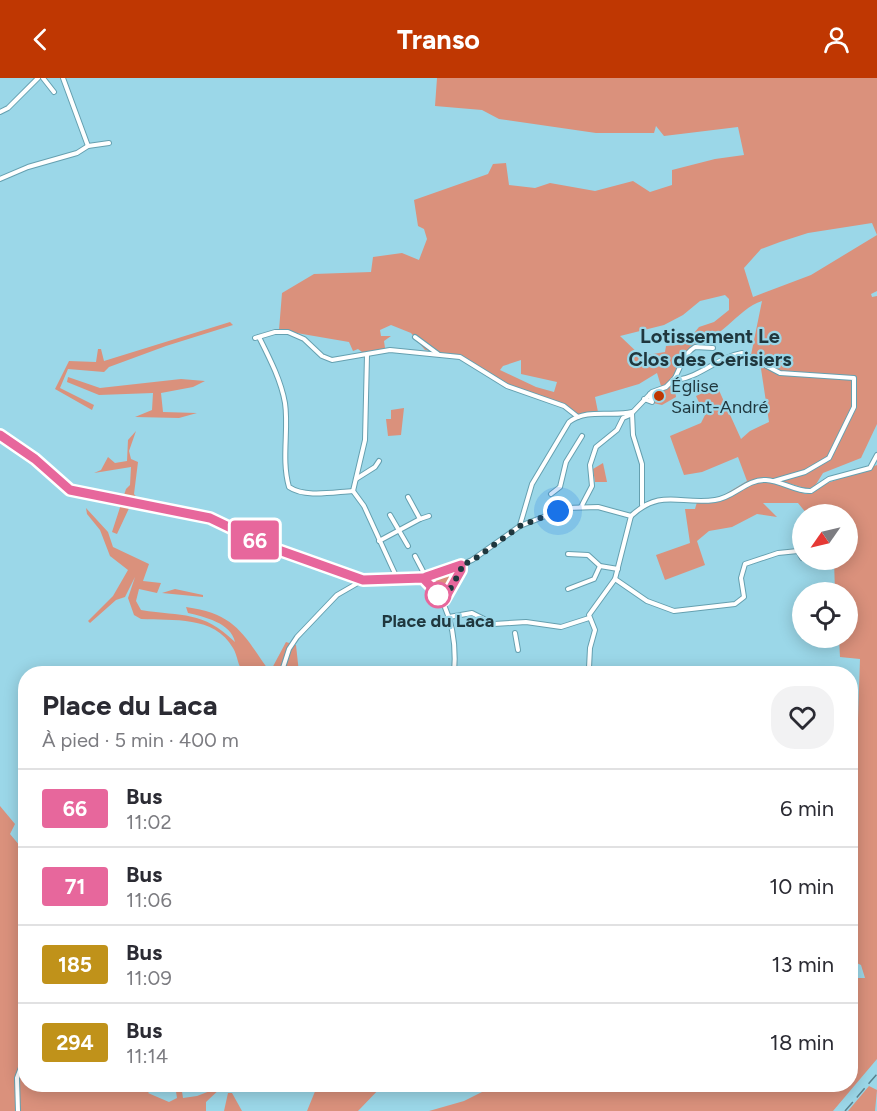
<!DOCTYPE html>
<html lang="fr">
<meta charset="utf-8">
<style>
:root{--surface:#fff;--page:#f2f2f3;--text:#2b2b33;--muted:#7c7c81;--line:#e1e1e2;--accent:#bf3702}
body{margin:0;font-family:Figtree,sans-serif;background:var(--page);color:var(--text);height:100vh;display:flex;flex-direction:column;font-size:22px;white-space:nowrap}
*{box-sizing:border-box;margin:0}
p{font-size:20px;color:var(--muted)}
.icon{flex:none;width:33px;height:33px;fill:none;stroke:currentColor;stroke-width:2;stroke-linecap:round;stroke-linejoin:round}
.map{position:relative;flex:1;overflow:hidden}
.drawer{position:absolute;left:18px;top:588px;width:840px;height:426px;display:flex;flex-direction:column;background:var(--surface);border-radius:24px;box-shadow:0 3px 15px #0003}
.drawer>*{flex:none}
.badge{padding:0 12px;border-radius:4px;font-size:21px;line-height:39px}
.needle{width:39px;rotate:236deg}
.controls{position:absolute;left:792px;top:426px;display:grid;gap:12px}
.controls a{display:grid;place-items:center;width:66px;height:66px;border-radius:50%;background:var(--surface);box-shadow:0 3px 15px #0003;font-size:30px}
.you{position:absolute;width:30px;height:30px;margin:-15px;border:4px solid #fff;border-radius:50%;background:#1a73e8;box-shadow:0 0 0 9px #1a73e833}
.map>.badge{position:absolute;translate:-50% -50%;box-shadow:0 0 0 3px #fff}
.round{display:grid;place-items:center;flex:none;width:63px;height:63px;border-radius:24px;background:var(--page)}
.head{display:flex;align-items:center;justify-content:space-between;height:102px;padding:0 24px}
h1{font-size:28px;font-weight:700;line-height:45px}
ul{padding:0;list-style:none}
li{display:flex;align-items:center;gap:18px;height:78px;padding:0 24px;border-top:2px solid var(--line)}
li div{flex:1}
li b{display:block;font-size:22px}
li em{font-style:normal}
li .badge{min-width:66px;font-weight:700;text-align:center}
header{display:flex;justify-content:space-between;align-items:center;height:78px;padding:0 24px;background:var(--accent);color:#fff;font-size:27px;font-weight:700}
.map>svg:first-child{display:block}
.green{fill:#da917c;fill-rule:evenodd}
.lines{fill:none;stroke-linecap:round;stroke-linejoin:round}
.minor-casing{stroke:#65a0b0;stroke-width:6}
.minor{stroke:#fff;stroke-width:4}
.rail{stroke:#59828e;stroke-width:1.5;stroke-dasharray:12 6;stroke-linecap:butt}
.line-casing{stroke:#fff;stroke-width:14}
.line{stroke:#e7679c;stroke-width:9}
.walk{stroke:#1f373e;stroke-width:6;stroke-dasharray:0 10.8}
.poi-dot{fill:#bf3702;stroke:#9bd7e8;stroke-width:2}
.stop-dot{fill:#fff;stroke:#e7679c;stroke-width:3}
.labels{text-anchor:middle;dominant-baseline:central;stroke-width:4.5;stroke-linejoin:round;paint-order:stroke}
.poi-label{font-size:18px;fill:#1f373e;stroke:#9bd7e8;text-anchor:start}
.stop-label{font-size:18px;font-weight:bold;fill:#1f373e;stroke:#9bd7e8}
.neighbourhood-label{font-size:20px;font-weight:bold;fill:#1f373e;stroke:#9bd7e8}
</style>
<header><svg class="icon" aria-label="back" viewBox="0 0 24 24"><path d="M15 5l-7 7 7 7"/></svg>Transo<svg class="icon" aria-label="person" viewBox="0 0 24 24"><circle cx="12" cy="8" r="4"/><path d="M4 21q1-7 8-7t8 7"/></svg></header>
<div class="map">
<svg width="877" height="1033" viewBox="0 0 877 1033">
<rect width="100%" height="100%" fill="#9bd7e8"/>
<g class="green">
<path d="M437,0H877V213L871,216L872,219L877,218V346L861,380L823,395L815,408L808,411L771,400L756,402L773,405L806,416L825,406L877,387V981L833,1033H429L464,1023L496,1007L850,1006L851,900H865L861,887L850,882L860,581L840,579L839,560H848V514H835L834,482H848V436H807L798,425H763L777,439L757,436L732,449L709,453L697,463L705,487L665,502L656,477L690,465L685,431H695L697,424L722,418L747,403L738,379L702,394L684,397L670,358L701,345L705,337L696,318L717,308L741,361L750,353L769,344L760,284L751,277L762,223C737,231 719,265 691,268L683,278L675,297L668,305L661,308L657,295L639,306L595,319L598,334L578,338L566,328L506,306L465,280L425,272L411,255L391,247L380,252L381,258H391L384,263L385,270L366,277L358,271L353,273L349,264L279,252L282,215L314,196L371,194L373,179L402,175L419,182L427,161L424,151L418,148L414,122L488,96L493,86L506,85L509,107L535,110L550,105L595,113L633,103L650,114L672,107V92L715,81L744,77L738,49L664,58L656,48L654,55H596L499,41L482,32L435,28ZM872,145L877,157L811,197L753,219L744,190L761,171L780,164L808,155ZM725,217L729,221V232L714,244L699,249L690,260L678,267L666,268L665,274L641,278L620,258L664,247L683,237L700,223ZM521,282V296L557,304L554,314L536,309L500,292L503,288Z"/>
<polygon points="230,244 233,247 166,268 109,289 104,294 68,291 60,310 94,327 92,332 55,311 69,283 96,284 98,271 101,271 104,283"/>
<polygon points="68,299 100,310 181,301 205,303 193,309 161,315 163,334 197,335 179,340 135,339 152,332 153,315 99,317 67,304"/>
<polygon points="674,304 676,319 662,327 653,325 652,316 656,314 656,322 662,322 662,313"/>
<polygon points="404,330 401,357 388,358 386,341 391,341 391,332"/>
<polygon points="136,353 129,373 131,381 138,384 134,416 138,421 131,426 117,456 112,454 126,411 130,407 131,389 94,395 101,392 108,379 115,385 127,383 128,362"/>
<polygon points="603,385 607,404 595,404 593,391"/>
<path d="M86,430L108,454L113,469L149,486L143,503L161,505L157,515L139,511L136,523L141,532C183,539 202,532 235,564C231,545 205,539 188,535L186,529C236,536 243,556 270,594L286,564L296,567L299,595H244C237,587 238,578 233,570C214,537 173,543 141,541L134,537L128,520L135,499L125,519L116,522L90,545L88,543L113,518L128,492L110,478L100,452L87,436Z"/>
<polygon points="457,490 459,494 443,518 426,500"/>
<polygon points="175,511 203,517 203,519 162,515"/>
<polygon points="0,728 15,746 10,756 20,768 25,770 26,1006 156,1007 148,1015 169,1024 177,1020 175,1007 181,1007 183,1020 197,1018 223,1008 206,1024 206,1033 0,1033"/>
<polygon points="323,1007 323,1006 383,1007 358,1033 307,1033 316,1011"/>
<polygon points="869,1008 877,1012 875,1033 848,1033"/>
<polygon points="228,1015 232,1015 242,1033 224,1033"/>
</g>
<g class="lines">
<g class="minor-casing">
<g id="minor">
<polyline points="43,0 54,14"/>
<polyline points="63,0 88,68"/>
<polyline points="0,34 8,30 38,0"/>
<polyline points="0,101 28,89 77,75 88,68 109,65"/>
<path d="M259,259C269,279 281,302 285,325C289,352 281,381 289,409C305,420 334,414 353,413"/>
<polyline points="415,259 438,276"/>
<polyline points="255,260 275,254 288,254 304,261 322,278 332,282 390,272 460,279 507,308 564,328 578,339"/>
<path d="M675,300L677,302C700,299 718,279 742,275L780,295L854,300V329L829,380L805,394L774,403"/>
<polyline points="644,321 652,324 650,316"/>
<polyline points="632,335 633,357 642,386 642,427"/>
<polyline points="0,357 35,381 70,412 210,440 273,470 362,502"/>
<polyline points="356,401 375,389 379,383"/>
<polyline points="353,413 365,362 367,277"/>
<polyline points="353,413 364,428 397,500"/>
<polyline points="551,416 560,409 566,384 582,358"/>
<polyline points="581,429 592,408 590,387 596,369 617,352 623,340 630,337 652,314 666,309 675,300 685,278 691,272 695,269 713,270"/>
<polyline points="390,437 408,468"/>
<path d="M631,438C661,410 680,427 715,422C734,420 746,401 766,402C782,403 796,414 811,413L829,401L870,390L877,377"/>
<polyline points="420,441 429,438"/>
<path d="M520,447L532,406L569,344C587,330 612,339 632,334"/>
<polyline points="379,463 420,441 408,419"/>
<polyline points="568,476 588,477 600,488 618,491"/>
<polyline points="415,478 426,499"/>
<path d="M424,500C451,525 457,560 454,596"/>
<polyline points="615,501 647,523 674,533 735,526 744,519 741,500 745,486 778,475 798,473 802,480"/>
<polyline points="568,511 594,501 600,488"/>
<polyline points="444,522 461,492 461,487"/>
<polyline points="449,539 472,535 494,546 526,544 561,549 589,540"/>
<polyline points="515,555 518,572"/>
<polyline points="589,590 590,570 595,552 589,537 615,501 631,438"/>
<polyline points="589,590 593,596"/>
<polyline points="281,596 289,571 297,559 337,517 363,502 416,501 461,487 472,482 520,448 566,430 598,429 631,438"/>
<polyline points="579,596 589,590"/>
<polyline points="18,1033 17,1000 26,976"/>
</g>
</g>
<use href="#minor" class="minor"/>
<polyline class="rail" points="845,1033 877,996"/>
</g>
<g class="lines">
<g class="line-casing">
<polyline id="line" points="0,357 35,381 70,412 210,440 273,470 363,502 423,500 444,522 461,492 461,487 426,499"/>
</g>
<use href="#line" class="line"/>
<polyline class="walk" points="438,517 444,522 461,492 461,487 472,483 520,448 558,433"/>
</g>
<circle class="poi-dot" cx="659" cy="318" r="6"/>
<circle class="stop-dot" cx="438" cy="517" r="12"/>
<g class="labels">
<g class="poi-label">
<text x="671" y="308">Église<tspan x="671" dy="21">Saint-André</tspan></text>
</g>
<g class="stop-label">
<text x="438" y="543">Place du Laca</text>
</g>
<g class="neighbourhood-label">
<text x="710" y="258">Lotissement Le<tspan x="710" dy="23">Clos des Cerisiers</tspan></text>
</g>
</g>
</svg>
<div class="controls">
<a><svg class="needle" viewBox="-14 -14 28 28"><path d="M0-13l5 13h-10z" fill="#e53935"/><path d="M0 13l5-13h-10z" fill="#7c7c81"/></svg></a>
<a><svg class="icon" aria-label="locate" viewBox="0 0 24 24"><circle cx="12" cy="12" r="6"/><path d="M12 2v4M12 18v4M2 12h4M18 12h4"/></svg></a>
</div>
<div class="you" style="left:558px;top:433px"></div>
<b class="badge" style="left:255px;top:462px;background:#e7679c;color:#fff">66</b>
<section class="drawer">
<div class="head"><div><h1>Place du Laca</h1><p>À pied · 5 min · 400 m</p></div><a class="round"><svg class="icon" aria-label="heart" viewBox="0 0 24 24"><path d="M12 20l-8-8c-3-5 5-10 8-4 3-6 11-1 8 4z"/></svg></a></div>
<ul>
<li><span class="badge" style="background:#e7679c;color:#fff">66</span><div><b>Bus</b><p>11:02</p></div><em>6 min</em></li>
<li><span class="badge" style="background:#e7679c;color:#fff">71</span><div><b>Bus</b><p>11:06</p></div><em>10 min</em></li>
<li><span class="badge" style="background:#c0921a;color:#fff">185</span><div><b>Bus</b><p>11:09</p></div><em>13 min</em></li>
<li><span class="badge" style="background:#c0921a;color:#fff">294</span><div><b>Bus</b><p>11:14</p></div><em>18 min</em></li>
</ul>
</section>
</div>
